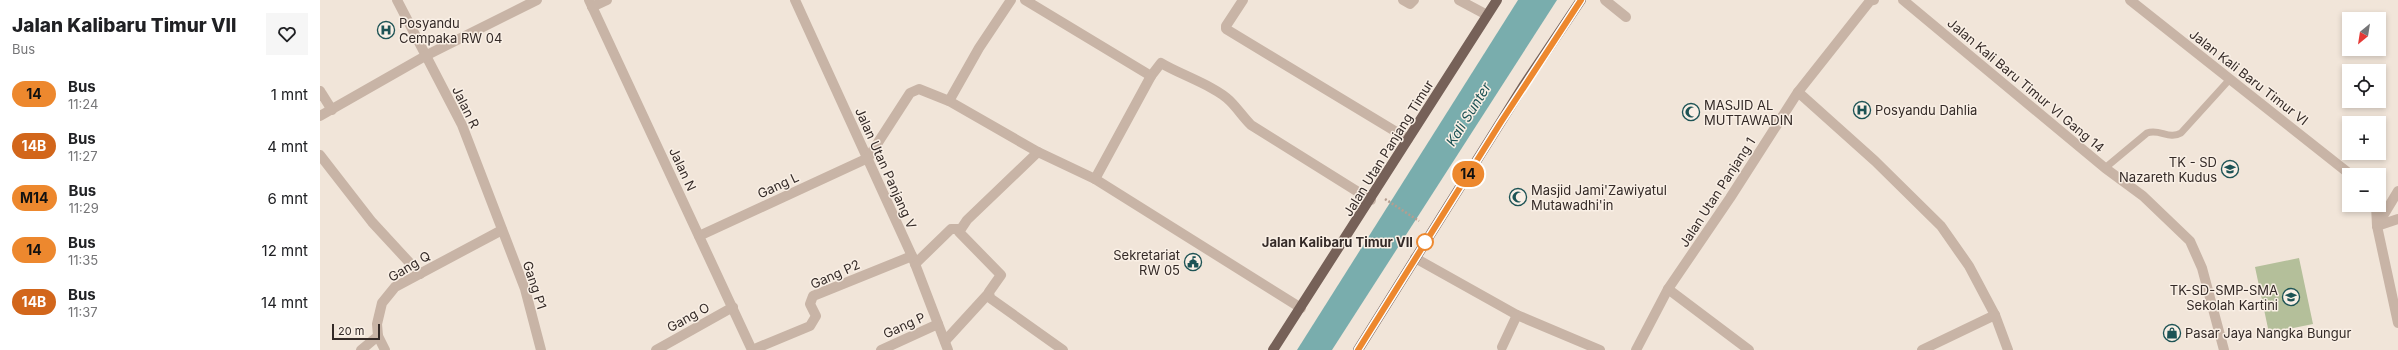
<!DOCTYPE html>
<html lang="id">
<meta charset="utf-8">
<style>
:root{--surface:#fff;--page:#f6f6f6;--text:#202124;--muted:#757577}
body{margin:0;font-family:Inter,sans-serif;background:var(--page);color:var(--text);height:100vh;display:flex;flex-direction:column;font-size:15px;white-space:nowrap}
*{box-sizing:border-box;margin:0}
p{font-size:13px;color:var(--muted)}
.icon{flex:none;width:22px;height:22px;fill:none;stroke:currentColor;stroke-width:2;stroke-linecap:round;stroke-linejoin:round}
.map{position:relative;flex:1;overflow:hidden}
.panel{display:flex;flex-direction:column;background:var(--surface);width:320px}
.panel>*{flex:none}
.badge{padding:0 8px;border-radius:13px;font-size:14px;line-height:26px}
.needle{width:26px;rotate:210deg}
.controls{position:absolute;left:2022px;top:12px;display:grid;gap:8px}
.controls a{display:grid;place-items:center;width:44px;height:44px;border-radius:0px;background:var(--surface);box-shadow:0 2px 6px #0003;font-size:20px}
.scale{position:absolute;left:12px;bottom:10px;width:48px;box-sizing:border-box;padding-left:4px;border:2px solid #342a27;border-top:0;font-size:11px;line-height:14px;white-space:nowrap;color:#342a27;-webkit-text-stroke:3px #f9efe5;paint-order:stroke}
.map>.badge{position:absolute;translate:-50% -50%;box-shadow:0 0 0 2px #fff}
.round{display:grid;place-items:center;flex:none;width:42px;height:42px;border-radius:0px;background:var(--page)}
.head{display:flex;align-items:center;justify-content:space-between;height:68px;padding:0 12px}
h1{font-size:19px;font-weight:800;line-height:30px}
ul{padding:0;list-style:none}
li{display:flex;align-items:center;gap:12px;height:52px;padding:0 12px}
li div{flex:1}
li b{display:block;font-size:15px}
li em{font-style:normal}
li .badge{min-width:44px;font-weight:700;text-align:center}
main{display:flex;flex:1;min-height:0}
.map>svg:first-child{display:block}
.green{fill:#b4bf9a}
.water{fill:#79adad}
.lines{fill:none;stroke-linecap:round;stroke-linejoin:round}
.path{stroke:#b49e90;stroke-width:2.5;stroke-dasharray:2 2;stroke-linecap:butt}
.service{stroke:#c8b4a6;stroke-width:7}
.minor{stroke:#c8b4a6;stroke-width:10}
.tertiary{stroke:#c8b4a6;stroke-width:10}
.primary{stroke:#766158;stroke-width:10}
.line-casing{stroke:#fff;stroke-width:9}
.line{stroke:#ed882e;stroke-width:6}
.stop-dot{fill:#fff;stroke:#ed882e;stroke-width:2}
.labels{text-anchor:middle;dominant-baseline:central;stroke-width:3;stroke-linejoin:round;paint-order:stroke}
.poi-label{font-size:13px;fill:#342a27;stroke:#f9efe5;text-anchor:start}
.street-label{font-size:13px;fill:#342a27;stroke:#f9efe5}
.stop-label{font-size:13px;font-weight:bold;fill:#342a27;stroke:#f9efe5;text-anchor:end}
.water-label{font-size:14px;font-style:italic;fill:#1d5355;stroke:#f9efe5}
</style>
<main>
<section class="panel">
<div class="head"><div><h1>Jalan Kalibaru Timur VII</h1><p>Bus</p></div><a class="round"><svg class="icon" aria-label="heart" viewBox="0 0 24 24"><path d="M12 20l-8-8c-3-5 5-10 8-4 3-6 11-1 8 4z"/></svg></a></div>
<ul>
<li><span class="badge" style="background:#ed882e;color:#111">14</span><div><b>Bus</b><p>11:24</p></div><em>1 mnt</em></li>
<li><span class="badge" style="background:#d2661b;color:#fff">14B</span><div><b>Bus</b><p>11:27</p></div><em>4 mnt</em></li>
<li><span class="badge" style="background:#ed882e;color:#111">M14</span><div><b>Bus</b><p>11:29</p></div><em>6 mnt</em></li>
<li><span class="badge" style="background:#ed882e;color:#111">14</span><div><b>Bus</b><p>11:35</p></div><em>12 mnt</em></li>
<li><span class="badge" style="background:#d2661b;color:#fff">14B</span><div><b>Bus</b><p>11:37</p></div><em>14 mnt</em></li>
</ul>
</section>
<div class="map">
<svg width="2078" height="350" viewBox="0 0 2078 350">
<rect width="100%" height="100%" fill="#f1e5d9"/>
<polygon class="green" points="1979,258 1993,324 1949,333 1935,267"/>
<polygon class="water" points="1198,0 1237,0 1012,350 977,350"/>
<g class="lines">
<polyline class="path" points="1065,199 1099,221"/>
<path class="service" d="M1785,168L1827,133C1839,128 1849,140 1861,133L1910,79"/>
<g class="minor">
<polyline points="77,0 142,125 205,289 221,350"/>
<polyline points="269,0 432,350"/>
<polyline points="475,0 592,256 628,350"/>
<path d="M705,0L831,76L841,63C859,74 897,87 910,101C918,109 923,117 931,125L1051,200"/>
<polyline points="923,0 906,26 906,29 1088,139"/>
<polyline points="1083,0 1090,4 1094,0"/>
<polyline points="1139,0 1167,15"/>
<polyline points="1285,0 1306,17"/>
<polyline points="1583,0 1785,168 1823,196 1870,241 1882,268 1904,350"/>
<polyline points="272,7 287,0"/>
<polyline points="0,91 12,110"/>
<polyline points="1478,92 1555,161 1621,226 1649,266 1675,315 1688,350"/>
<polyline points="629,101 659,48 691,0"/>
<polyline points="0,116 107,55 217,0"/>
<polyline points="718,152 647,220 639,232 681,275 669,292 670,298 743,350"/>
<polyline points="0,155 52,222 100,274"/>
<polyline points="775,179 831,76"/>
<polyline points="2057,226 2078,219"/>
<polyline points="379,236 548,158 590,93 599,89 629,101 718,152 775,179 981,308"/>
<polyline points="1095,258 1197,315 1280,350"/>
<polyline points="595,264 631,229 639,229"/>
<polyline points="1348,289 1429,350"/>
<polyline points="58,336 65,350"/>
<polyline points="625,341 668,294"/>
<polyline points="1182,347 1197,315"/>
<polyline points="41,350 58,336 57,324 62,303 75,287 182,230"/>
<polyline points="336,350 413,307"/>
<polyline points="432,350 490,326 496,316 490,304 493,296 592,256"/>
<polyline points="561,350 618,324"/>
<polyline points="1316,350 1348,289 1410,198 1478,92 1550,1 1554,0"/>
<polyline points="1602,350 1675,315"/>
</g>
<g class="tertiary">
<polyline points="1810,0 2031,175"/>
<polyline points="2056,205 2057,226 2078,323"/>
<polyline points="2057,226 2078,191"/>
</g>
<g class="primary">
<polyline points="953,350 1177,0"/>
<polyline points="1038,350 1204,85 1261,0"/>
</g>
</g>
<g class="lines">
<g class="line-casing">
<polyline id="line" points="1038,350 1181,122 1261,0"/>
</g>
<use href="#line" class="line"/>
</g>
<defs>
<g id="hospital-ring" transform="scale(0.9)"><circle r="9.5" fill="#f9efe5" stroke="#1d5355" stroke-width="1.5"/><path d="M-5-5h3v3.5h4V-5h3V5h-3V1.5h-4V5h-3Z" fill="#1d5355"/></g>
<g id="mosque-ring" transform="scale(0.9)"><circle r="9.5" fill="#f9efe5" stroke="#1d5355" stroke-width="1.5"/><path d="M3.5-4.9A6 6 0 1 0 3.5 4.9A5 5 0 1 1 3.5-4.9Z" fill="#1d5355"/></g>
<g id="school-ring" transform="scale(0.9)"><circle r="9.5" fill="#f9efe5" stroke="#1d5355" stroke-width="1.5"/><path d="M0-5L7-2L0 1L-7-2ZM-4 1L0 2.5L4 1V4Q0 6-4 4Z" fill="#1d5355"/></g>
<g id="civic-ring" transform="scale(0.9)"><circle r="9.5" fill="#f9efe5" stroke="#1d5355" stroke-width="1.5"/><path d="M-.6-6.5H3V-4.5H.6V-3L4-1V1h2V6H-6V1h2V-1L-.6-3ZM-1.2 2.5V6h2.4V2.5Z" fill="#1d5355"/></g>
<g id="shop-ring" transform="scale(0.9)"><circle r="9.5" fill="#f9efe5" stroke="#1d5355" stroke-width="1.5"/><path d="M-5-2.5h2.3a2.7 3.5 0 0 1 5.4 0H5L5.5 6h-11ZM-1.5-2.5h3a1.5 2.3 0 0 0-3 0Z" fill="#1d5355"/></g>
</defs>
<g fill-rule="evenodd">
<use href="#hospital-ring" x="66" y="30"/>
<use href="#hospital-ring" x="1542" y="110"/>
<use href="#mosque-ring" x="1371" y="112"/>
<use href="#school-ring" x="1910" y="169"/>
<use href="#mosque-ring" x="1198" y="197"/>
<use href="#civic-ring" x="873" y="262"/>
<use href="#school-ring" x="1971" y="297"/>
<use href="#shop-ring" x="1852" y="333"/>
</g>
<circle class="stop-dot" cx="1105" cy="242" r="8"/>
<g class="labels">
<g class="poi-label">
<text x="79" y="23">Posyandu<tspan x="79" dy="15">Cempaka RW 04</tspan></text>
<text x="1384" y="105">MASJID AL<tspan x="1384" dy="15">MUTTAWADIN</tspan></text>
<text x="1555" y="110">Posyandu Dahlia</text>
<text x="1897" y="162" text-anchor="end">TK - SD<tspan x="1897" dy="15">Nazareth Kudus</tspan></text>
<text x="1211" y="190">Masjid Jami'Zawiyatul<tspan x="1211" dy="15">Mutawadhi'in</tspan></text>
<text x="860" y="255" text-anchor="end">Sekretariat<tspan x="860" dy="15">RW 05</tspan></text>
<text x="1958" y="290" text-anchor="end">TK-SD-SMP-SMA<tspan x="1958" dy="15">Sekolah Kartini</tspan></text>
<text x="1865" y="333">Pasar Jaya Nangka Bungur</text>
</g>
<g class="street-label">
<text transform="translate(1929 77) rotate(38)">Jalan Kali Baru Timur VI</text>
<text transform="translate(1706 85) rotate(40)">Jalan Kali Baru Timur VI Gang 14</text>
<text transform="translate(146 107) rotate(64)">Jalan R</text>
<text transform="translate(1068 148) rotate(-58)">Jalan Utan Panjang Timur</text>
<text transform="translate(566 168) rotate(66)">Jalan Utan Panjang V</text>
<text transform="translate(363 169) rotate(65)">Jalan N</text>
<text transform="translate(458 185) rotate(-25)">Gang L</text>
<text transform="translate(1397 192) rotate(-57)">Jalan Utan Panjang 1</text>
<text transform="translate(89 266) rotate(-31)">Gang Q</text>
<text transform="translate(515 274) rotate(-24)">Gang P2</text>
<text transform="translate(215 285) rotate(72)">Gang P1</text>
<text transform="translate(368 317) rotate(-29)">Gang O</text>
<text transform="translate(584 325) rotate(-24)">Gang P</text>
</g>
<g class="stop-label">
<text x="1093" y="242">Jalan Kalibaru Timur VII</text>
</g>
<g class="water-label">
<text transform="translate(1148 114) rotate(-58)">Kali Sunter</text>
</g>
</g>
</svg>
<div class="controls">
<a><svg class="needle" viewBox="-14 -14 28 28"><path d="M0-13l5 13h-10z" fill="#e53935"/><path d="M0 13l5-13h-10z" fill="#757577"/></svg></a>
<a><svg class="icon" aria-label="locate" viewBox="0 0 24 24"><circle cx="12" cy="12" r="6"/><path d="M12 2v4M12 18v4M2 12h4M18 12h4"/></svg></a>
<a>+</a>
<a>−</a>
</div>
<div class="scale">20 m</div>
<b class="badge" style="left:1148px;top:174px;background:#ed882e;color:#111">14</b>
</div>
</main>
